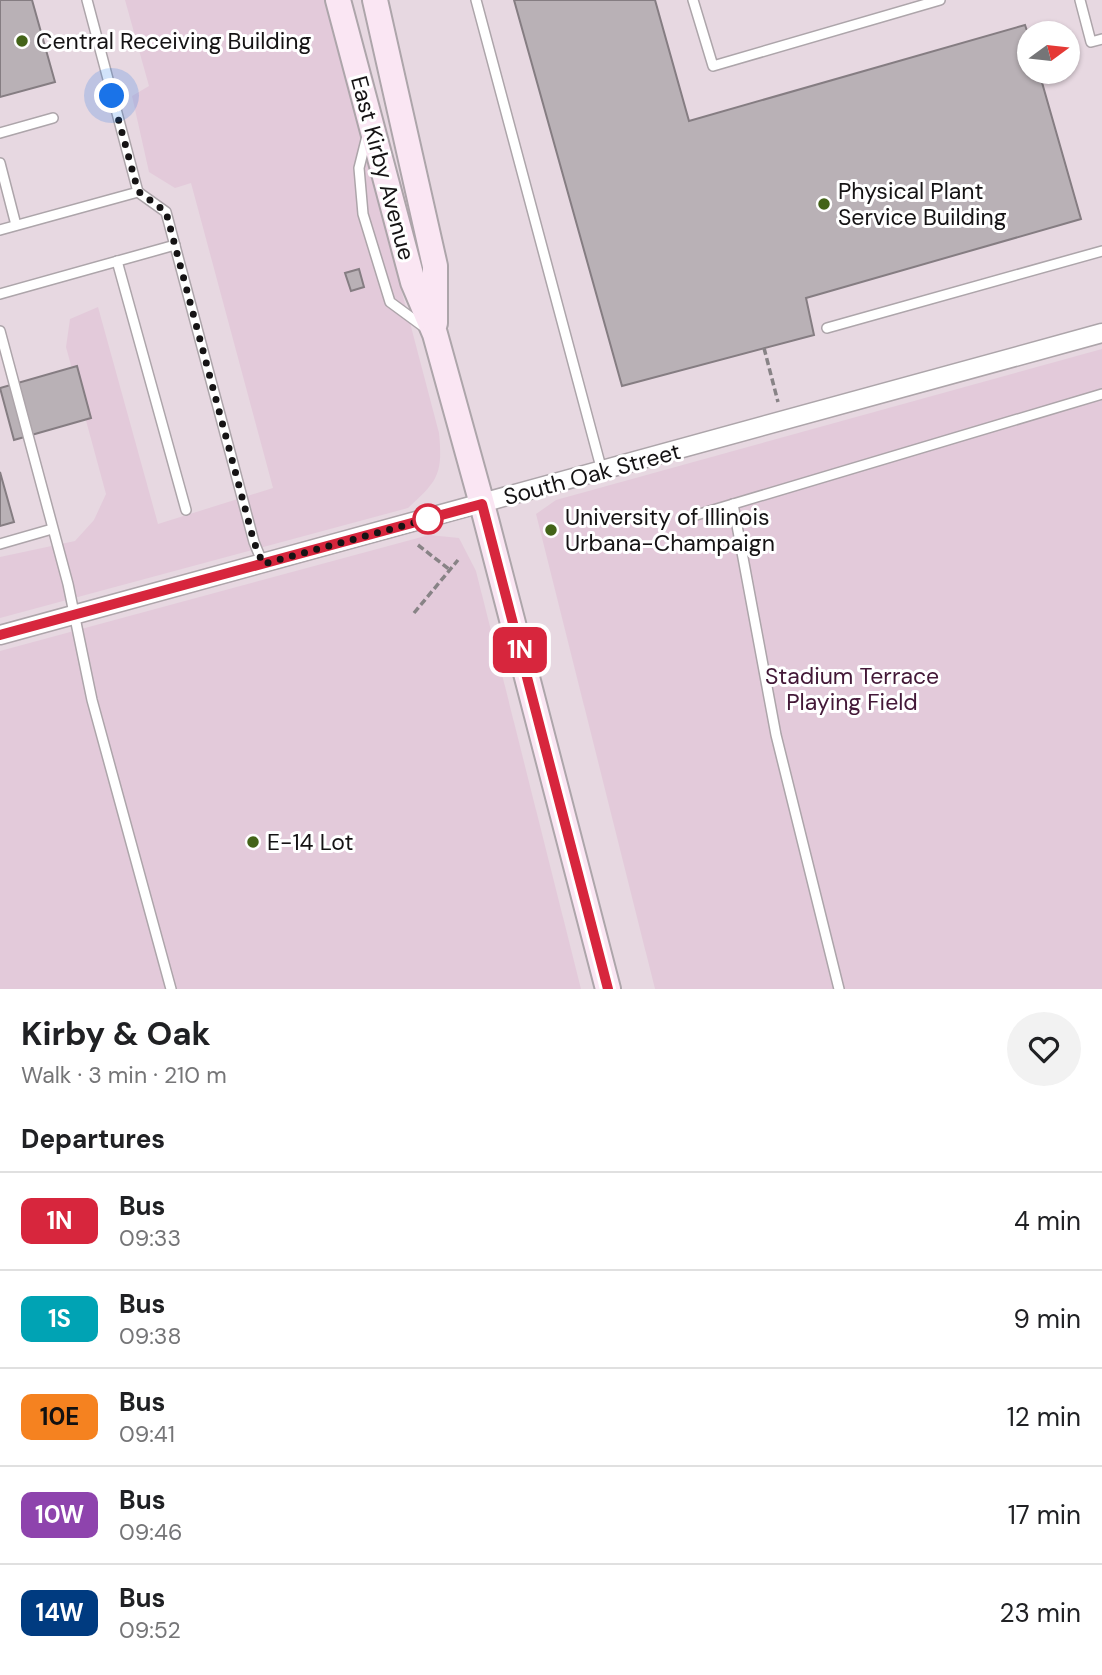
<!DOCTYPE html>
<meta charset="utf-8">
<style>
:root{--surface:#fff;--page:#f2f2f2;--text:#202124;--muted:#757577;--line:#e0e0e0}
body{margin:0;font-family:"DM Sans",sans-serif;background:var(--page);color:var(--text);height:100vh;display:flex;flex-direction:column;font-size:26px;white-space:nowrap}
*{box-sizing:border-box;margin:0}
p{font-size:23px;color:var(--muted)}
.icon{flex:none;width:38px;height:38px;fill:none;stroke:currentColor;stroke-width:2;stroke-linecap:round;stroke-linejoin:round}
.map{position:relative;height:989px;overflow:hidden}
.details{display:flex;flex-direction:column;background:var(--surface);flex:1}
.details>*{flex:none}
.badge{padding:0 14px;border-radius:10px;font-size:24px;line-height:46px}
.needle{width:46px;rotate:75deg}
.controls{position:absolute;left:1017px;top:21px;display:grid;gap:14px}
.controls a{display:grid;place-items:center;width:63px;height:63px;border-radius:50%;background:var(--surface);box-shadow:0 2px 5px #0004;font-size:35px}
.you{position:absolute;width:35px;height:35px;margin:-18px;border:5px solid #fff;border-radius:50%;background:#1a73e8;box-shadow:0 0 0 10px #1a73e833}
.map>.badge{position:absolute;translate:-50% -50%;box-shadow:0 0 0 4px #fff}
h2{padding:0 21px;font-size:26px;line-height:63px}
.round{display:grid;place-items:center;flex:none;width:74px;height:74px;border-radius:37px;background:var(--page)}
.headline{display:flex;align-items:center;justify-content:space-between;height:119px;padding:0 21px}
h1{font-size:33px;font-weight:700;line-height:52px}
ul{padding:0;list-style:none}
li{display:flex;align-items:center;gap:21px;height:98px;padding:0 21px;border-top:2px solid var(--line)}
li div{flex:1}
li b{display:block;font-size:26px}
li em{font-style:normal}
li .badge{min-width:77px;font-weight:700;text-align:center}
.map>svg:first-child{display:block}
.built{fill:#e7d8e1;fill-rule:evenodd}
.green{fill:#e3cada}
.building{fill:#b9b1b6;stroke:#857d82;stroke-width:2}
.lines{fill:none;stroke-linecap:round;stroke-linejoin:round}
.lane-casing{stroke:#ada5aa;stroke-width:12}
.street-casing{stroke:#ada5aa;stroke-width:21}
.secondary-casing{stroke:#ada5aa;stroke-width:28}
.path{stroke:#888386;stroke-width:3.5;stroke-dasharray:7 3.5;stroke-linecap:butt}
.lane{stroke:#fff;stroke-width:9}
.street{stroke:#fff;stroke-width:18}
.secondary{stroke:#fae6f3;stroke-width:24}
.line-casing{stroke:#fff;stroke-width:16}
.line{stroke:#d7263d;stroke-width:10}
.walk{stroke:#151314;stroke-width:7;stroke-dasharray:0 12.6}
.poi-dot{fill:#436318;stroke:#fff;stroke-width:2.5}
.stop-dot{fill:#fff;stroke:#d7263d;stroke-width:3.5}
.labels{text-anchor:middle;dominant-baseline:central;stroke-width:6;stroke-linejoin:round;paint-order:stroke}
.poi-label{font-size:23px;fill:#151314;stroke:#fff;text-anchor:start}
.street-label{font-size:23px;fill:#151314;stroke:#fff}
.park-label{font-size:23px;fill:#431837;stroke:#fff}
</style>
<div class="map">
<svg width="1102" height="989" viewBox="0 0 1102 989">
<rect width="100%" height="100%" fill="#eee6eb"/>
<path class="built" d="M0,0H1102V989H0ZM1029,33H1068V72H1029Z"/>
<g class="green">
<path d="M125,0H325L439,433C443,474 438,481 408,508L0,618V557L75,541L94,520L106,494L66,347L70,319L98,307L158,524L273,488L191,183L175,188L149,172L132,96L149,86Z"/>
<polygon points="1102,349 1102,989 655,989 536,514 556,500"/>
<polygon points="429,535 459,538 476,571 581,989 0,989 0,651"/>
</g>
<g class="building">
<polygon points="0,0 32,0 55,82 0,97"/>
<polygon points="514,0 655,0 689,121 1025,25 1029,37 1029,72 1039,72 1081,219 806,298 814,335 622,386"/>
<polygon points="359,269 364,287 351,291 345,273"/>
<polygon points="77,366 91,418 14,440 0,388"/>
<polygon points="0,472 14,522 0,526"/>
</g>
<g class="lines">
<g class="lane-casing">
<g id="lane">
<polyline points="87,0 138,192"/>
<polyline points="476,0 602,471"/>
<polyline points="693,0 713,66 940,0"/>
<polyline points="1080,0 1091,42 1102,39"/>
<polyline points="0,133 53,118"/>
<polyline points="367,136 359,168 363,214 390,302 424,327"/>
<polyline points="0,163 16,225"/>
<polyline points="0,230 138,192 166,212 254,542 263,564"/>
<polyline points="117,261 186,510"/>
<polyline points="0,294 175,245"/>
<polyline points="827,328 1102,251"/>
<polyline points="0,331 68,584 92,700 171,989"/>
<polyline points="733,504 776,735 839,989"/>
<polyline points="683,519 1102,394"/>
<polyline points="0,544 52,529"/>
</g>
</g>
<g class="street-casing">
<polyline id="street" points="0,635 1102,333"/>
</g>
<g class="secondary-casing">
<g id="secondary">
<polyline points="338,0 413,282 435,334 482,504 608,989"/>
<polyline points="375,0 435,266 435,323"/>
</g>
</g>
<g class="path">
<polyline points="764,348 778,402"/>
<polyline points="418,545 450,570"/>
<polyline points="414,613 458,560"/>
</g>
<use href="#lane" class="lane"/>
<use href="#street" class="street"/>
<use href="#secondary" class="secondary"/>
</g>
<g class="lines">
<g class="line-casing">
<polyline id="line" points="0,635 482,504 608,989"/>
</g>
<use href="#line" class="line"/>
<polyline class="walk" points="112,96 138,191 166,212 254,542 263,564 428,519"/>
</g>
<g class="poi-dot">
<circle cx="22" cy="41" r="7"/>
<circle cx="824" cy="204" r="7"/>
<circle cx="551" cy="530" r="7"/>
<circle cx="253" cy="842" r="7"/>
</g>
<circle class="stop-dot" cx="428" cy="519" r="14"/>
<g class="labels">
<g class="poi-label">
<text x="36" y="41">Central Receiving Building</text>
<text x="838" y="191">Physical Plant<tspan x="838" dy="26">Service Building</tspan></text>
<text x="565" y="517">University of Illinois<tspan x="565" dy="26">Urbana-Champaign</tspan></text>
<text x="267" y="842">E-14 Lot</text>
</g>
<g class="street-label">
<text transform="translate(383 168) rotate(75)">East Kirby Avenue</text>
<text transform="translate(592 474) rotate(-15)">South Oak Street</text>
</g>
<g class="park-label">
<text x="852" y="676">Stadium Terrace<tspan x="852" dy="26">Playing Field</tspan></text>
</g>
</g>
</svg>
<div class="controls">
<a><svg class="needle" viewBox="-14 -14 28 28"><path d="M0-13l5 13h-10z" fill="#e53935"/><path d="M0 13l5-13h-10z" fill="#757577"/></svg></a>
</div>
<div class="you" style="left:112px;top:96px"></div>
<b class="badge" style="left:520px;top:650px;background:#d7263d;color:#fff">1N</b>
</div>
<section class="details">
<div class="headline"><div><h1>Kirby &amp; Oak</h1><p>Walk · 3 min · 210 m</p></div><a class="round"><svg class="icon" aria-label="heart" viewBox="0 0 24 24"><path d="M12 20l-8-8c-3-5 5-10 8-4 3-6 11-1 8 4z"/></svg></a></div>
<h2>Departures</h2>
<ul>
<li><span class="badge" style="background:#d7263d;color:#fff">1N</span><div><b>Bus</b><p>09:33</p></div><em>4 min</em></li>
<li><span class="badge" style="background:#00a3b4;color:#fff">1S</span><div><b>Bus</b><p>09:38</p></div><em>9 min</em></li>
<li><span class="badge" style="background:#f58220;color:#111">10E</span><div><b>Bus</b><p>09:41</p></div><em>12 min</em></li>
<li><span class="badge" style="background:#8e44ad;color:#fff">10W</span><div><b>Bus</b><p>09:46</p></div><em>17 min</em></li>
<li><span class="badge" style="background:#003b80;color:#fff">14W</span><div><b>Bus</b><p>09:52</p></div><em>23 min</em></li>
</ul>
</section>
